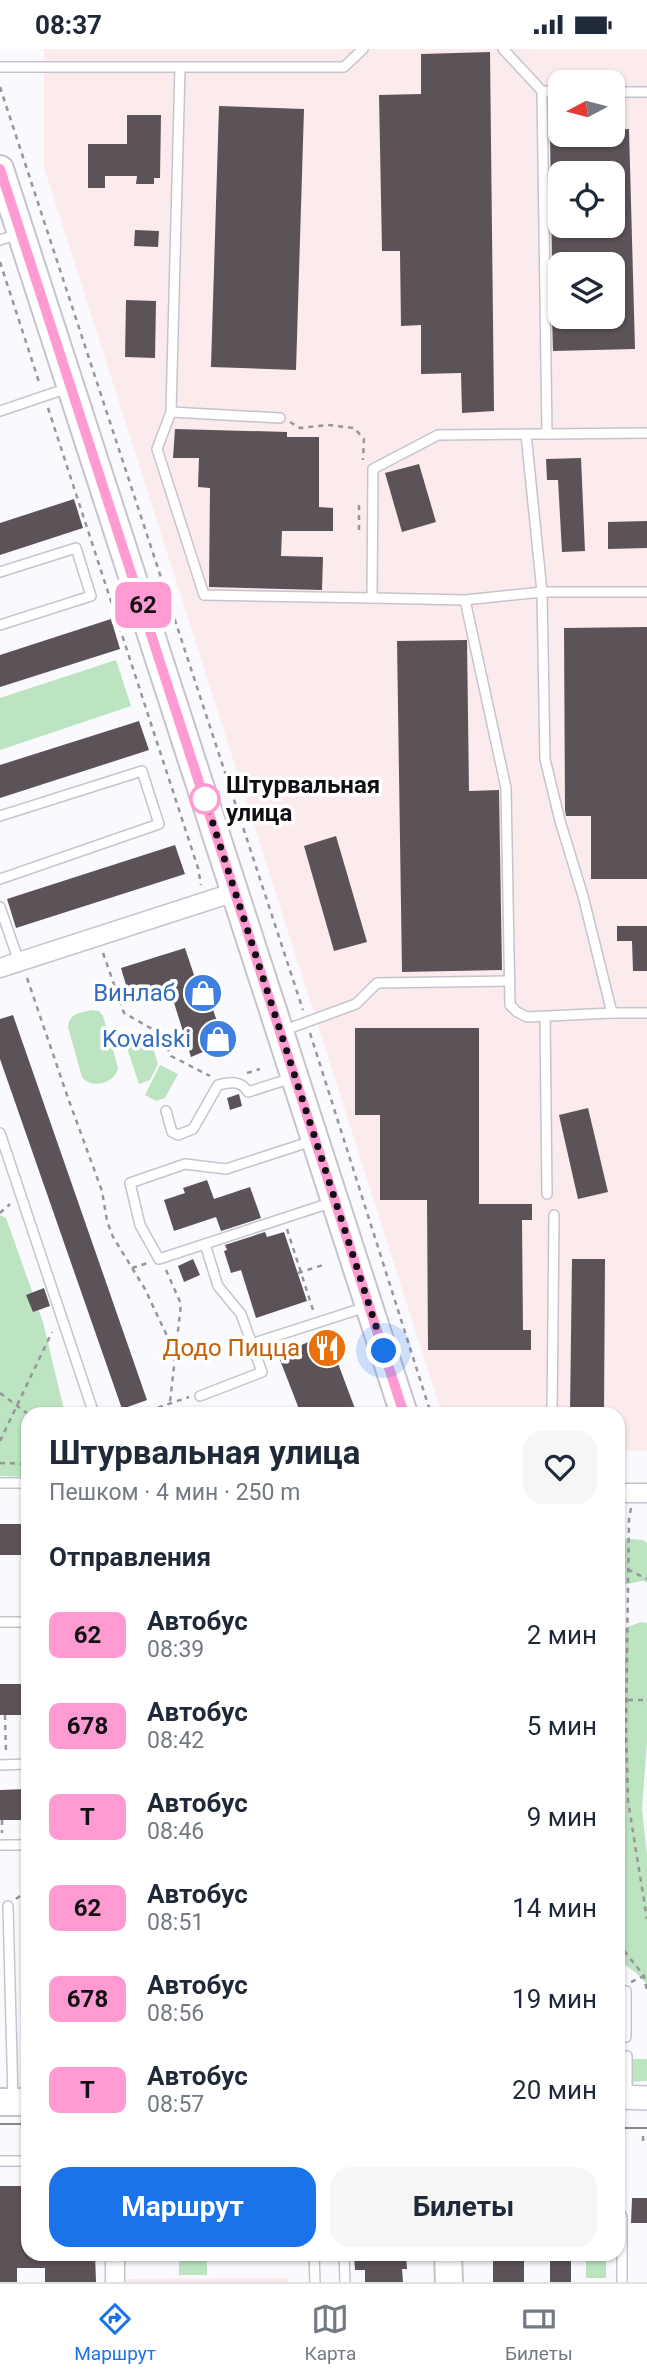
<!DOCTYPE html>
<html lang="ru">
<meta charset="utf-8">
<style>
:root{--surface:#fff;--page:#f6f6f7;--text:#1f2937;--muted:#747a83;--line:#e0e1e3;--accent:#1a73e8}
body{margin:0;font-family:Roboto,sans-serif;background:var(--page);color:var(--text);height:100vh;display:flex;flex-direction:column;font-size:26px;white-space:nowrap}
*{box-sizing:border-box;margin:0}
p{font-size:23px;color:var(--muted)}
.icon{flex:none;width:38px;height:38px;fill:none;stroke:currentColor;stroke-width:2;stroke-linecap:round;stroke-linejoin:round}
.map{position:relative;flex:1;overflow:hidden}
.panel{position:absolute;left:21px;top:1358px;width:604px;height:854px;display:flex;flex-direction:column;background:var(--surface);border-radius:21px;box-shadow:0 2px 5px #0004}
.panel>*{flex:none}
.badge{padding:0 14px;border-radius:10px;font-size:24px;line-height:46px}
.needle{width:46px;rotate:263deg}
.fabs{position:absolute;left:548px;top:21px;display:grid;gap:14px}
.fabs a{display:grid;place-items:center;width:77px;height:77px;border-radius:14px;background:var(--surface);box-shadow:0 2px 5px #0004;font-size:35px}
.you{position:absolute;width:35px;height:35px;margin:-18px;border:5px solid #fff;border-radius:50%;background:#1a73e8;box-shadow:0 0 0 10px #1a73e833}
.map>.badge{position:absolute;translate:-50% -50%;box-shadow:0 0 0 4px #fff}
h2{padding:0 28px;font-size:26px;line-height:63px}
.round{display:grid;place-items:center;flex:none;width:74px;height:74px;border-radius:21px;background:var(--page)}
.head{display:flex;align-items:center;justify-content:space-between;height:119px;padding:0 28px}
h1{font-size:33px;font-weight:700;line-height:52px}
.button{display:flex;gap:14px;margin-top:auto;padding:14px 28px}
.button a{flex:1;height:80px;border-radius:21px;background:var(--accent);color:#fff;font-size:28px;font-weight:700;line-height:80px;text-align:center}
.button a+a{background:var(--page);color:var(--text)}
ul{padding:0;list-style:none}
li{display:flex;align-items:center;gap:21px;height:91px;padding:0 28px}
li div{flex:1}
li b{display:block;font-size:26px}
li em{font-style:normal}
li .badge{min-width:77px;font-weight:700;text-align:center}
.status{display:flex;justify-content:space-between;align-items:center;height:49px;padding:0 35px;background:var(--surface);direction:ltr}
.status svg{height:19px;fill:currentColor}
.dock{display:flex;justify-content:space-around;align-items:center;height:98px;border-top:2px solid var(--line);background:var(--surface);font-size:19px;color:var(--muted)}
.dock a{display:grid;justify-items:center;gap:4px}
.dock .on{color:var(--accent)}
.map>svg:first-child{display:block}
.industrial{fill:#fbebec;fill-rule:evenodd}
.education{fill:#ffe9ed}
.green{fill:#bce4c0}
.building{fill:#5c5359;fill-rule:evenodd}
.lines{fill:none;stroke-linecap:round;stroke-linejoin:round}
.service-casing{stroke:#c4c4cf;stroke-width:12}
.minor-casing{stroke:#c4c4cf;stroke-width:21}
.tertiary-casing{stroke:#c4c4cf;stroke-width:26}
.secondary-casing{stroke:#c4c4cf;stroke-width:30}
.path{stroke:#96969b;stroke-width:2.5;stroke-dasharray:5 5;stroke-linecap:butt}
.service{stroke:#fff;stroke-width:9}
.minor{stroke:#fff;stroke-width:18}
.tertiary{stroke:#fff;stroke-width:23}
.secondary{stroke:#fff;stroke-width:26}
.tram{stroke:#87878c;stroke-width:2}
.line-casing{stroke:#fff;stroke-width:16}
.line{stroke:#ff9ad2;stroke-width:10}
.walk{stroke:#101014;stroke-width:7;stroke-dasharray:0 12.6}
.stop-dot{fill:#fff;stroke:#ff9ad2;stroke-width:3.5}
.labels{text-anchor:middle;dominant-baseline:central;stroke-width:7;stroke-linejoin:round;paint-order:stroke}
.stop-label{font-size:24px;font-weight:bold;fill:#101014;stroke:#fff;text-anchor:start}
.shop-label{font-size:24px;fill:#366cbe;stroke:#fff;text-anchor:end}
.food-label{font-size:24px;fill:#c56008;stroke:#fff;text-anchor:end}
</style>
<div class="status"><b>08:37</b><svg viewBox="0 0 49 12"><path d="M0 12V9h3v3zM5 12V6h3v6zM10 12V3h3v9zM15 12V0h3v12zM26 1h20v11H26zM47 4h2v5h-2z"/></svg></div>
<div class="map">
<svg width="647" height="2233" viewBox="0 0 647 2233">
<rect width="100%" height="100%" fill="#f9f9fe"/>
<path class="industrial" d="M44,0H647V1402L618,1401V1365H442L44,118ZM560,33H612V86H560ZM560,124H612V177H560ZM560,215H612V268H560Z"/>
<polygon class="education" points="289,2229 289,2233 125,2233 125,2230"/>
<g class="green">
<polygon points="116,611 131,657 0,701 0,649"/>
<path d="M92,961L99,962L103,967L118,1019C115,1034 92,1041 82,1028L68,978C69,964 80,964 92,961Z"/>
<polygon points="127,982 152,995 158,1015 150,1031 139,1035 122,984"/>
<polygon points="160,1016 178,1025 165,1049 156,1052 145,1046"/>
<polygon points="0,1166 6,1169 43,1273 65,1365 28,1365 28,1428 0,1427"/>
<polygon points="618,1489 643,1491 647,1494 647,1533 642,1532 622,1536 618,1558"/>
<polygon points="618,1572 622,1580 641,1573 647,1574 647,1693 642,1760 647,1806 647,1935 635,1923 618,1911"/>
<polygon points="629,2010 647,2010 647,2032 630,2033"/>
<rect x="586" y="2205" width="20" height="24"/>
<rect x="179" y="2211" width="28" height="15"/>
</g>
<g class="building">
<polygon points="490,3 494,362 462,364 461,324 421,325 421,276 401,277 400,202 382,202 379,46 421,45 421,5"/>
<polygon points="219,57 304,60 296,321 211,318"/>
<polygon points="127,66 161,66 160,129 154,129 154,135 136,135 137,127 105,127 105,139 88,139 88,95 127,95"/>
<path d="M629,80L635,300L553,302L552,268H612V215H552L550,82H560V86H612V81ZM560,124H612V177H560Z"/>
<polygon points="135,181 159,182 158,198 134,197"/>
<polygon points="126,251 156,252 155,309 125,308"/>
<polygon points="175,380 287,383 287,388 319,388 319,458 333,459 333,482 282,482 281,507 323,508 322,541 209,538 210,439 198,438 199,409 173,409"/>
<polygon points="581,409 585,502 562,503 558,431 547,431 546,410"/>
<polygon points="419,415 436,473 402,483 385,424"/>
<polygon points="74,450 83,479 0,506 0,474"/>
<polygon points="647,472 647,499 608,500 608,473"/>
<polygon points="111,570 120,600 0,638 0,606"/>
<polygon points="647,578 647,830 591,830 591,767 566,767 565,761 564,579"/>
<polygon points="467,591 469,742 499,741 502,921 402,923 397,592"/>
<polygon points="139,672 149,701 0,749 0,716"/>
<polygon points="336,787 367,893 334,902 304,797"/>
<polygon points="175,796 185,825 16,879 7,850"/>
<polygon points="617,877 647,877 647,922 633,922 632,892 617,892"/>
<polygon points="185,899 199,941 206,939 224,994 191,1008 170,941 131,953 121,919"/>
<polygon points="13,966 147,1351 122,1360 0,1010 0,970"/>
<polygon points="355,979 479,979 479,1155 532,1155 532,1171 522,1171 523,1281 531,1281 531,1301 428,1301 427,1151 380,1151 380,1066 355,1066"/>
<polygon points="239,1045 242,1057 230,1061 227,1049"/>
<polygon points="588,1059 608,1143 578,1150 559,1066"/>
<polygon points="207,1131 214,1150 250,1138 261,1169 221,1182 216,1168 174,1182 164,1151 185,1144 183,1139"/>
<polygon points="265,1183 267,1188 284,1183 307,1252 256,1269 241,1221 231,1224 224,1202 227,1201 225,1196"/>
<polygon points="193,1210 200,1226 184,1233 178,1217"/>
<polygon points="572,1210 605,1210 604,1365 570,1365"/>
<polygon points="44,1239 50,1257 33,1263 26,1246"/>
<polygon points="327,1285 357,1365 301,1365 278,1306"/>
<rect x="0" y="1475" width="28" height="31"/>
<rect x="0" y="1635" width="28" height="31"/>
<polygon points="28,1740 28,1771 0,1771 0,1741"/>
<polygon points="0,2137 28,2137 28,2205 95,2205 96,2233 45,2233 45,2219 17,2219 17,2233 0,2233"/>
<polygon points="632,2149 647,2149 647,2174 631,2174"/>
<polygon points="364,2205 406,2205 407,2220 402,2220 403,2233 365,2233 365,2221 355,2221 354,2206"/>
<rect x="493" y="2205" width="31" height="28"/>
<rect x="550" y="2205" width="21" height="28"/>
</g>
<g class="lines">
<g class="service-casing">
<g id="service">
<polyline points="503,0 542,42 560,42"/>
<polyline points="0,18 344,18 363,0"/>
<polyline points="180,19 171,363 157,400 204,546 372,549 373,420 438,386 547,385"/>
<polyline points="542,42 547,385 647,384"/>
<polyline points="612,43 647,43"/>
<polyline points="0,191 18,185"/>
<polyline points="0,362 68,339"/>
<polyline points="171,363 280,369"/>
<polyline points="526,385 542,543 647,543"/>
<polyline points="0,523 76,499 91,547 0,576"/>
<polyline points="372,549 465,551 506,739 510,956 517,963 527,968 612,964 583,847 560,772 545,710 542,543 465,551"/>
<polyline points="0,767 142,722 159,775 0,830"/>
<polyline points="0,858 19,913"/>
<polyline points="612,964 647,964"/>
<polyline points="545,968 547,1145"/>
<polyline points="282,982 356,955 377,934 510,932"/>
<path d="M166,1062L172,1083L178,1086L193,1080L218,1036C230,1033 241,1031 248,1043L292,1029"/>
<polyline points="0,1084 94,1365"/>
<polyline points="312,1092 226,1120 185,1115 130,1134 140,1176 159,1210 333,1153"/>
<polyline points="251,1295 366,1258"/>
<polyline points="200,1347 262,1323 241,1265 218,1237 205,1195"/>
<polyline points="552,1365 554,1166"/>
<polyline points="0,1434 28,1434"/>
<polyline points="0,1573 28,1573"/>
<polyline points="0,1716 28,1715"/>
<polyline points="2,1796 28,1796"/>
<polyline points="8,1857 13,2051"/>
<polyline points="618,1941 626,1942 626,1988"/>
<polyline points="627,2007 627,2047"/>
<polyline points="0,2112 28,2112"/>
<polyline points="618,2161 622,2168 622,2233"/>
<polyline points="314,2205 315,2233"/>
<polyline points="344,2205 345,2233"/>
</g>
</g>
<g class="minor-casing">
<g id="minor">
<polyline points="0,919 235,843"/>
<polyline points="618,1444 647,1444"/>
<polyline points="115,2233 115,2205"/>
</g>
</g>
<g class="tertiary-casing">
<polyline id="tertiary" points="618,2048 647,2049"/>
</g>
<g class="secondary-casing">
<g id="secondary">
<polyline points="0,120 404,1365"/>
<polyline points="0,2053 28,2053"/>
<polyline points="448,2205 449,2233"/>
</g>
</g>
<g class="path">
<polyline points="0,38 303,961"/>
<polyline points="0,213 40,336"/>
<polyline points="48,359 198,819 201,836"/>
<polyline points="290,373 300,379 328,376 354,379 364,390 363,411"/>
<polyline points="359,481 359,456"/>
<polyline points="103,904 124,964 161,985 171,1007 210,1027"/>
<polyline points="27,929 68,1049 102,1142 107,1172 113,1188 145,1240 175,1304"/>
<polyline points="310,984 431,1365"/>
<polyline points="247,1024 260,1020"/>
<polyline points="0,1164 10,1155"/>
<polyline points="287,1180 313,1261"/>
<polyline points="132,1219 148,1214"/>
<polyline points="166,1221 181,1255 170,1353"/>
<polyline points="298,1224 323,1216"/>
<polyline points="0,1344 28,1365"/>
<polyline points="139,1365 189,1348"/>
<polyline points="0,1392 52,1283"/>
<polyline points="0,1414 28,1415"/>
<polyline points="631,1459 629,1470 626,1679 628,1752 647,1870"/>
<polyline points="618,1518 629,1521 647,1530"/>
<polyline points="618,1651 647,1651"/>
<polyline points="5,1666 6,1704"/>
<polyline points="2,1771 2,1784"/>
<polyline points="16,1850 28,1841"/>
<polyline points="618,1894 644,1927 647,1942"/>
<polyline points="631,1933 644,1927"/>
<polyline points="643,2087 643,2094"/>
</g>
<use href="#service" class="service"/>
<use href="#minor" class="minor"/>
<use href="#tertiary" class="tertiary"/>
<use href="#secondary" class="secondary"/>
<g class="tram">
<polyline points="0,2075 28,2075"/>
<polyline points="618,2079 647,2079"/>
</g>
</g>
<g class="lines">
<g class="line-casing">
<polyline id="line" points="0,120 404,1365"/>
</g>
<use href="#line" class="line"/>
<polyline class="walk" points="205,750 384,1302"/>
</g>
<defs>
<g id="shop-disc" transform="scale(2.0125)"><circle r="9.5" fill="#3f7fe0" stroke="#fff"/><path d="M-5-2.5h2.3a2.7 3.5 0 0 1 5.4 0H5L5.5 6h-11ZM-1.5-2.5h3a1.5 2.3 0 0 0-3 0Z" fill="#fff"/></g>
<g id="restaurant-disc" transform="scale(2.0125)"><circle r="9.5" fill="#e8710a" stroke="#fff"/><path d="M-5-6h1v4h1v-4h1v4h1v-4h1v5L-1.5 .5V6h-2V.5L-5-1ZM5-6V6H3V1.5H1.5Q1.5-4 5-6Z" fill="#fff"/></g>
</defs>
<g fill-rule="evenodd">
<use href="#shop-disc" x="203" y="944"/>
<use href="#shop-disc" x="218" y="990"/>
<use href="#restaurant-disc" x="327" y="1299"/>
</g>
<circle class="stop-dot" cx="205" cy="750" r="14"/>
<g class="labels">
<g class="stop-label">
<text x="226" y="736">Штурвальная<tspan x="226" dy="28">улица</tspan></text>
</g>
<g class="shop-label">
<text x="176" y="944">Винлаб</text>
<text x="191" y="990">Kovalski</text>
</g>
<g class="food-label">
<text x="300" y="1299">Додо Пицца</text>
</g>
</g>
</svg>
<div class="fabs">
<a><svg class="needle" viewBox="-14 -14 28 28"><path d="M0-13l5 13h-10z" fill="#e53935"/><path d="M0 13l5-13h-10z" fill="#747a83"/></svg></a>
<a><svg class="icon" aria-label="locate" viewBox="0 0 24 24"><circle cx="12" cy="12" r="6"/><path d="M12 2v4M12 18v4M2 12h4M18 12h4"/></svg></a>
<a><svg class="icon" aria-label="layers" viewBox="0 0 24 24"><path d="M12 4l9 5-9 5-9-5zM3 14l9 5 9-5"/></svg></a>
</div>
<div class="you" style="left:384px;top:1302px"></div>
<b class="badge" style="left:143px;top:556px;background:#ff9ad2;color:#111">62</b>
<section class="panel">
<div class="head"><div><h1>Штурвальная улица</h1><p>Пешком · 4 мин · 250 m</p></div><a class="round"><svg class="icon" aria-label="heart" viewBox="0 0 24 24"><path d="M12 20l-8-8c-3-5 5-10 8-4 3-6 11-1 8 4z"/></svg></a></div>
<h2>Отправления</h2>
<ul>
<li><span class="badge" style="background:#ff9ad2;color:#111">62</span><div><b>Автобус</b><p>08:39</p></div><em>2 мин</em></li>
<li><span class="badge" style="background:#ff9ad2;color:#111">678</span><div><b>Автобус</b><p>08:42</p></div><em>5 мин</em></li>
<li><span class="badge" style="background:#ff9ad2;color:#111">Т</span><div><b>Автобус</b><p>08:46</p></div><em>9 мин</em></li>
<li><span class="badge" style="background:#ff9ad2;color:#111">62</span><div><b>Автобус</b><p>08:51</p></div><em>14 мин</em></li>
<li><span class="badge" style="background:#ff9ad2;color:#111">678</span><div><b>Автобус</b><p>08:56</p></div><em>19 мин</em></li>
<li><span class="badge" style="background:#ff9ad2;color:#111">Т</span><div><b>Автобус</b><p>08:57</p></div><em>20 мин</em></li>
</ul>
<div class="button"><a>Маршрут</a><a>Билеты</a></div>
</section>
</div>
<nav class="dock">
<a class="on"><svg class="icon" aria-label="directions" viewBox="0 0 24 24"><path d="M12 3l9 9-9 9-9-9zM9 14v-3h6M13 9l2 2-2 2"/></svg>Маршрут</a>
<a><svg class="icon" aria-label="map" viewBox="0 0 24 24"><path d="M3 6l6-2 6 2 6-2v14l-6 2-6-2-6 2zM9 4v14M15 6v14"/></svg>Карта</a>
<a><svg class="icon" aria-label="tickets" viewBox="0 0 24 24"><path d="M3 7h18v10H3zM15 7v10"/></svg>Билеты</a>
</nav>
